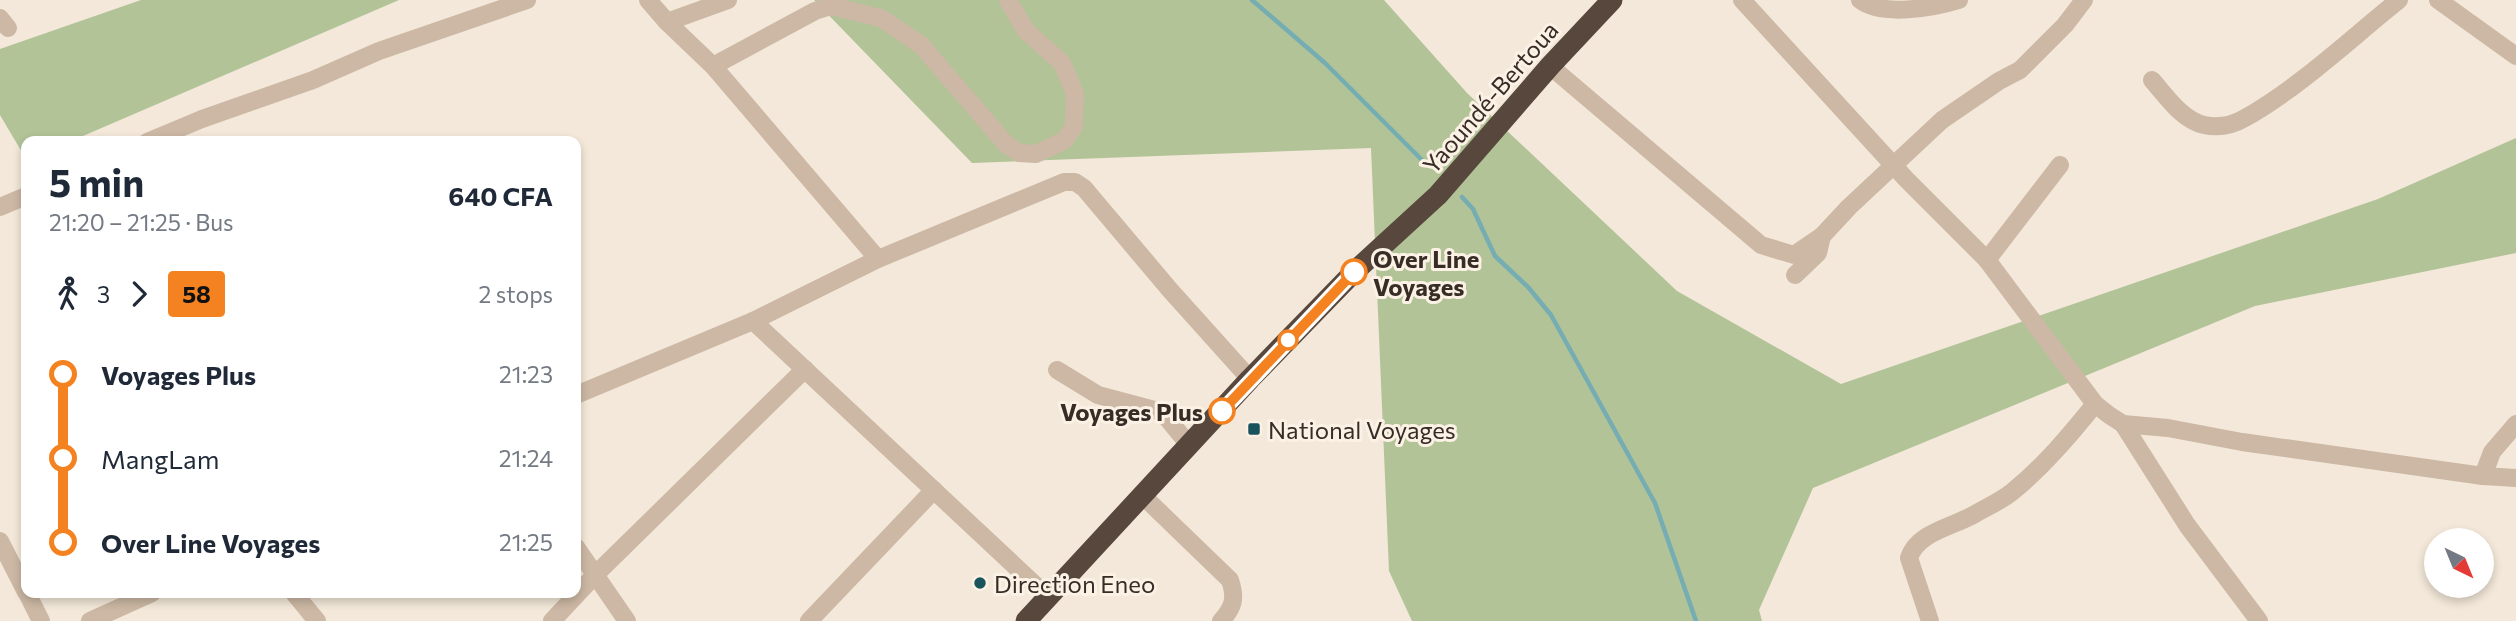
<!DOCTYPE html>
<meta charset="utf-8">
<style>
:root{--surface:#fff;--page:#f2f2f3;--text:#1f2937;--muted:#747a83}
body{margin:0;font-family:Commissioner,sans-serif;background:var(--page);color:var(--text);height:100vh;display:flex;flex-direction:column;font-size:26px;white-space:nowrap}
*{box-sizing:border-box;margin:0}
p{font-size:23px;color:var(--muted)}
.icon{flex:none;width:38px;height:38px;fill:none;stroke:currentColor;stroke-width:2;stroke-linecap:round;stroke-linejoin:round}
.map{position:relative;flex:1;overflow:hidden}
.panel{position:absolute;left:21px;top:136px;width:560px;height:462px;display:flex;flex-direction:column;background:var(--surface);border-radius:14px;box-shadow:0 4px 10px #0003}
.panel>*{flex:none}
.badge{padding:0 14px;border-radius:5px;font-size:24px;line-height:46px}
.needle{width:46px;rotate:137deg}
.fabs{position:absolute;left:2424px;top:528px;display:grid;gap:14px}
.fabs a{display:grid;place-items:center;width:70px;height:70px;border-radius:50%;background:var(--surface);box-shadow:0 4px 10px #0003;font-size:35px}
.map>.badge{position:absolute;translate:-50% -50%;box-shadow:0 0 0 4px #fff}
.legs{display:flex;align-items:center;gap:10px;height:77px;padding:0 28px;font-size:23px}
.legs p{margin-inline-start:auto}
.head{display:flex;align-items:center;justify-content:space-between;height:119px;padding:0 28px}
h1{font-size:38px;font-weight:700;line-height:52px}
ul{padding:0 28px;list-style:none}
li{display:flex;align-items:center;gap:24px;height:84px;font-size:26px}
li i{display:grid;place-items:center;width:10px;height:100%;margin:0 9px;background:currentColor}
li i::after{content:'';width:18px;height:18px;margin:-9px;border:5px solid;border-radius:50%;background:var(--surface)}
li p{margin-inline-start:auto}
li:first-child i{background:linear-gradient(#0000 50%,currentColor 0)}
li:last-child i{background:linear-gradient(currentColor 50%,#0000 0)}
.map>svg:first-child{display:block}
.green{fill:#b2c398}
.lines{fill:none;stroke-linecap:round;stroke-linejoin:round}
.stream{stroke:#76adb2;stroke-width:4.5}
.minor{stroke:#ccb8a4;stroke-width:18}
.highway{stroke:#58473d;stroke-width:21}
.line-1-casing{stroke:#fff;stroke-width:16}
.line-1{stroke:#f58220;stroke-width:10}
.stop-1-dot{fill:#fff;stroke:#f58220;stroke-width:3.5}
.poi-dot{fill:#19535b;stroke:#fbf2e5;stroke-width:2.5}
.labels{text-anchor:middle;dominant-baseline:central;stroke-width:6;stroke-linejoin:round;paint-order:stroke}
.street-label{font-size:24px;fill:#372c26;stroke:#fbf2e5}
.stop-label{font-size:24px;font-weight:bold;fill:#372c26;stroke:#fbf2e5;text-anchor:start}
.poi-label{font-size:24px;fill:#372c26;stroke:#fbf2e5;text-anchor:start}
</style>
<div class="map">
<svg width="2516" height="621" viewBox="0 0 2516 621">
<rect width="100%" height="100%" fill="#f3e8d9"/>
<g class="green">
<polygon points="141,0 399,0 69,142 26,142 26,159 0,115 0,49"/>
<polygon points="814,0 1384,0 1467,93 1677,291 1841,384 2378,199 2516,138 2516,253 2255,306 1813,488 1759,610 1762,621 1412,621 1389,571 1371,148 972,163"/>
</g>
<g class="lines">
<g class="stream">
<polyline points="1252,0 1325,63 1426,164"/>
<polyline points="1462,197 1473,209 1495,256 1528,287 1551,315 1655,503 1696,621"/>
</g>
<g class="minor">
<polyline points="648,0 667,22 713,66 878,259"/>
<polyline points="1742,0 1906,179 1987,260 2095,404 2109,415 2123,424 2168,428 2242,442 2483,476 2516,478"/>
<path d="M1860,0C1882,17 1933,8 1959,0"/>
<polyline points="2438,0 2516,56"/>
<polyline points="0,18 8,28"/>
<polyline points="667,22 728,0"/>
<polyline points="713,66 815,11 831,6 881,18 921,45 1006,144 1019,153 1036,154 1065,140 1074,126 1075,94 1062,63 1026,31 1008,0"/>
<polyline points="1550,66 1761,245 1794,255 1822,236 1849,207 1942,120 1999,81 2020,70 2065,25 2084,0"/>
<path d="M2152,80C2166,96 2182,120 2204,125C2218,128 2233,125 2245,118C2300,87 2350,39 2399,0"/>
<polyline points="147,142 202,119 313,80 379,51 527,0"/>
<polyline points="0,207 26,196"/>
<polyline points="1987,260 2060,165"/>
<polyline points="1795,275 1818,253 1822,236"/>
<polyline points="753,321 1048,597"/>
<polyline points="1057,370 1098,395 1162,412 1190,446"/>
<polyline points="576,395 753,321 878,259 1064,182 1075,182 1084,188 1170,290 1250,379"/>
<polyline points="2123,424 2187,525 2259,621"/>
<polyline points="2483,476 2492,452 2516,424"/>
<path d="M1143,496L1230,580C1236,598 1234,607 1221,621"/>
<polyline points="0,541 26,592"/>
<polyline points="576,547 627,621"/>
<polyline points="27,593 41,621"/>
<polyline points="294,593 317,621"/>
<polyline points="90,621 152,593"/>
<polyline points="552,621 595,575 805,369"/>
<polyline points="809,621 934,490"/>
<path d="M1930,621L1909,558C1917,532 1953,527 1975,514C1987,507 2001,501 2012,492C2043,467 2070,435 2095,404"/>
</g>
<polyline class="highway" points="1026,621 1250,379 1354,272 1438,195 1550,66 1612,0"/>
</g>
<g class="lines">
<g class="line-1-casing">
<polyline id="line-1" points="1222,411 1354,272"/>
</g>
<use href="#line-1" class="line-1"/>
</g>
<g class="stop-1-dot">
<circle cx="1354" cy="272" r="12"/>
<circle cx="1288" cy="340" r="9"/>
<circle cx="1222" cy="411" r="12"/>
</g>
<g class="poi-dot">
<rect x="1247" y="422" width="14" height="14" rx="3.5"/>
<circle cx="980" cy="583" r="7"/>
</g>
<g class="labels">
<g class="street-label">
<text transform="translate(1490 97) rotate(-49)">Yaoundé-Bertoua</text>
</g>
<g class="stop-label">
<text x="1373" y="258">Over Line<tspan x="1373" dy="28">Voyages</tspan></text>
<text x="1203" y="411" text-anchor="end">Voyages Plus</text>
</g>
<g class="poi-label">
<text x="1268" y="429">National Voyages</text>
<text x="994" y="583">Direction Eneo</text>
</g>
</g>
</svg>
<div class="fabs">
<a><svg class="needle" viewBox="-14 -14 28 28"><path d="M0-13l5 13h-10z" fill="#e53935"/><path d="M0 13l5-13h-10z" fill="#747a83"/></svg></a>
</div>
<section class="panel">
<div class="head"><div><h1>5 min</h1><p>21:20 – 21:25 · Bus</p></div><b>640 CFA</b></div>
<div class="legs"><svg class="icon" aria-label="walk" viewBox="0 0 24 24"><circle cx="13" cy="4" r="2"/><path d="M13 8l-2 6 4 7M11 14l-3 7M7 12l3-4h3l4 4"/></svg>3<svg class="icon" aria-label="forward" viewBox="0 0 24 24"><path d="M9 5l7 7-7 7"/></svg><b class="badge" style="background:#f58220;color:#111">58</b><p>2 stops</p></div>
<ul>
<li><i style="color:#f58220"></i><b>Voyages Plus</b><p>21:23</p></li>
<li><i style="color:#f58220"></i><span>MangLam</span><p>21:24</p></li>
<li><i style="color:#f58220"></i><b>Over Line Voyages</b><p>21:25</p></li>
</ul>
</section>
</div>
